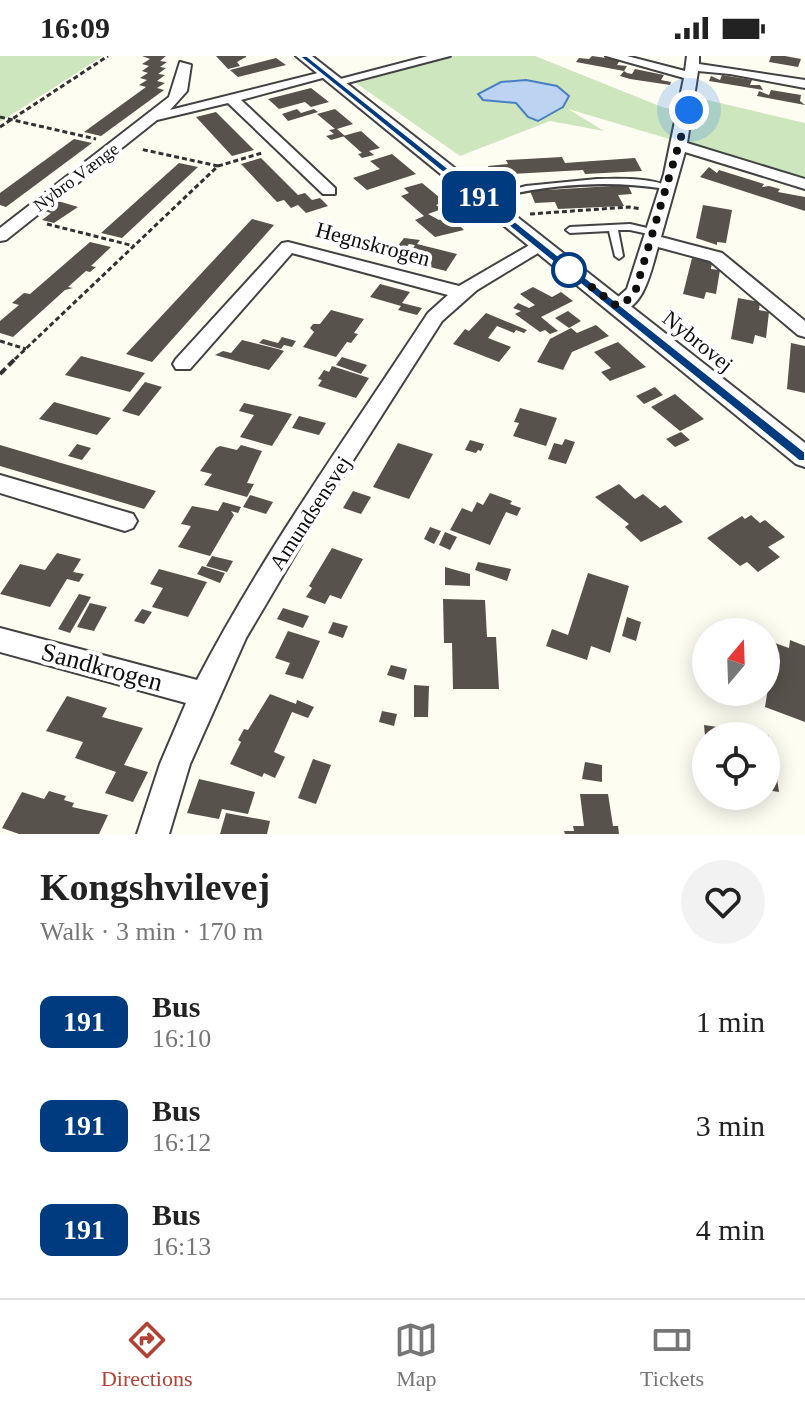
<!DOCTYPE html>
<meta charset="utf-8">
<style>
:root{--surface:#fff;--page:#f2f2f2;--text:#222;--muted:#767676;--line:#e0e0e0;--accent:#b24234}
body{margin:0;font-family:"Times New Roman",serif;background:var(--page);color:var(--text);height:100vh;display:flex;flex-direction:column;font-size:30px;white-space:nowrap}
*{box-sizing:border-box;margin:0}
p{font-size:26px;color:var(--muted)}
.icon{flex:none;width:44px;height:44px;fill:none;stroke:currentColor;stroke-width:2;stroke-linecap:round;stroke-linejoin:round}
.map{position:relative;height:778px;overflow:hidden}
.drawer{display:flex;flex-direction:column;background:var(--surface);flex:1}
.drawer>*{flex:none}
.badge{padding:0 16px;border-radius:12px;font-size:28px;line-height:52px}
.needle{width:52px;rotate:19deg}
.tools{position:absolute;left:692px;top:562px;display:grid;gap:16px}
.tools a{display:grid;place-items:center;width:88px;height:88px;border-radius:50%;background:var(--surface);box-shadow:0 4px 20px #0003;font-size:40px}
.you{position:absolute;width:40px;height:40px;margin:-20px;border:6px solid #fff;border-radius:50%;background:#1a73e8;box-shadow:0 0 0 12px #1a73e833}
.map>.badge{position:absolute;translate:-50% -50%;box-shadow:0 0 0 4px #fff}
.round{display:grid;place-items:center;flex:none;width:84px;height:84px;border-radius:42px;background:var(--page)}
.head{display:flex;align-items:center;justify-content:space-between;height:136px;padding:0 40px}
h1{font-size:38px;font-weight:600;line-height:60px}
ul{padding:0;list-style:none}
li{display:flex;align-items:center;gap:24px;height:104px;padding:0 40px}
li div{flex:1}
li b{display:block;font-size:30px}
li em{font-style:normal}
li .badge{min-width:88px;font-weight:700;text-align:center}
.status{display:flex;justify-content:space-between;align-items:center;height:56px;padding:0 40px;background:var(--surface);direction:ltr}
.status svg{height:22px;fill:currentColor}
.tabs{display:flex;justify-content:space-around;align-items:center;height:112px;border-top:2px solid var(--line);background:var(--surface);font-size:22px;color:var(--muted)}
.tabs a{display:grid;justify-items:center;gap:4px}
.tabs .on{color:var(--accent)}
.map>svg:first-child{display:block}
.green{fill:#cde6be}
.water{fill:#bcd4f1;stroke:#497ec1;stroke-width:2}
.building{fill:#57524c}
.lines{fill:none;stroke-linecap:round;stroke-linejoin:round}
.service-casing{stroke:#424242;stroke-width:4}
.minor-casing{stroke:#424242;stroke-width:4}
.tertiary-casing{stroke:#424242;stroke-width:4}
.path-far1{stroke:#313131;stroke-width:3;stroke-dasharray:5 3;stroke-linecap:butt}
.path{stroke:#313131;stroke-width:4;stroke-dasharray:8 4;stroke-linecap:butt}
.service{fill:#fff;fill-rule:evenodd}
.minor{fill:#fff;fill-rule:evenodd}
.tertiary{fill:#fff;fill-rule:evenodd}
.line{fill:#003b80;stroke:#fff;stroke-width:2}
.walk{stroke:#0f0f0f;stroke-width:8;stroke-dasharray:0 14.4}
.stop-dot{fill:#fff;stroke:#003b80;stroke-width:4}
.labels{text-anchor:middle;dominant-baseline:central;stroke-width:8;stroke-linejoin:round;paint-order:stroke}
.far-street-label{font-size:18px;fill:#0f0f0f;stroke:#fff}
.street-label{font-size:22px;fill:#0f0f0f;stroke:#fff}
.near-street-label{font-size:26px;fill:#0f0f0f;stroke:#fff}
</style>
<div class="status"><b>16:09</b><svg viewBox="0 0 49 12"><path d="M0 12V9h3v3zM5 12V6h3v6zM10 12V3h3v9zM15 12V0h3v12zM26 1h20v11H26zM47 4h2v5h-2z"/></svg></div>
<div class="map">
<svg width="805" height="778" viewBox="0 0 805 778">
<rect width="100%" height="100%" fill="#fefdf2"/>
<g class="green">
<polygon points="0,0 103,0 0,66"/>
<polygon points="451,0 535,0 662,51 700,60 703,43 805,67 805,123 568,53 604,75 550,65 460,100 356,27"/>
</g>
<polygon class="water" points="526,24 557,30 569,40 563,51 538,65 528,61 516,47 483,44 478,38 501,26"/>
<g class="building">
<polygon points="142,0 166,0 160,5 167,6 160,11 166,12 158,18 165,19 157,25 165,27 157,32 164,34 101,80 84,76 146,31 139,29 147,24 140,22 148,17 142,15 149,10 142,8 150,3"/>
<polygon points="216,0 246,0 246,1 237,6 240,10 228,13"/>
<polygon points="592,0 620,4 617,9 627,10 624,15 627,17 632,18 635,13 664,19 661,24 671,26 670,29 630,23 620,20 624,15 576,6 579,2 589,3"/>
<polygon points="771,0 785,0 801,3 798,11 769,6"/>
<polygon points="276,2 286,9 238,21 230,14"/>
<polygon points="722,19 752,24 750,29 760,29 763,34 709,25 711,20 720,24"/>
<polygon points="311,32 329,46 311,51 305,46 279,53 268,43"/>
<polygon points="771,34 801,39 800,45 805,49 757,40 759,35 769,39"/>
<polygon points="297,53 301,57 314,53 318,56 288,65 282,58"/>
<polygon points="335,53 353,68 337,73 345,80 331,84 326,80 334,78 329,74 335,73 317,58"/>
<polygon points="216,56 254,94 232,100 196,61"/>
<polygon points="361,75 380,92 369,95 374,99 362,102 358,98 362,97 343,80"/>
<polygon points="74,83 92,87 6,151 0,149 0,137"/>
<polygon points="392,98 416,118 367,134 353,122 380,113 370,105"/>
<polygon points="562,101 565,107 635,102 642,115 585,118 583,114 512,118 513,122 493,123 492,119 486,120 485,113 489,113 488,110 508,108 506,104"/>
<polygon points="261,102 298,139 305,137 312,144 320,142 328,150 306,157 298,149 291,152 284,144 277,146 241,108"/>
<polygon points="179,107 198,111 122,182 101,177"/>
<polygon points="709,111 717,117 719,114 764,128 762,131 769,130 780,133 778,136 805,141 805,155 700,121"/>
<polygon points="422,127 445,146 436,149 442,153 428,158 439,164 459,157 470,166 460,170 464,174 435,181 415,164 424,160 401,140 409,137 404,132"/>
<polygon points="628,129 632,138 618,139 624,150 558,153 555,146 535,147 530,135"/>
<polygon points="58,145 78,151 54,167 42,164 51,157 44,155"/>
<polygon points="703,149 732,154 726,187 717,186 717,189 696,182"/>
<polygon points="252,163 274,169 152,306 126,298"/>
<polygon points="404,182 420,184 417,188 457,198 446,215 406,205 415,189 409,188 405,193 397,191"/>
<polygon points="90,186 111,191 91,210 96,211 90,216 86,215 68,231 73,232 65,234 13,281 0,277 0,265 19,249 12,247 24,237 30,238"/>
<polygon points="692,202 712,206 711,213 720,214 716,238 706,236 704,243 683,238"/>
<polygon points="380,228 410,236 402,247 422,252 417,259 398,254 401,250 370,241"/>
<polygon points="533,231 552,241 561,236 573,245 541,261 558,275 550,278 545,274 540,276 515,258 521,255 513,252 518,247 529,252 535,249 520,238"/>
<polygon points="738,242 760,246 759,254 769,256 766,282 755,279 753,288 731,283"/>
<polygon points="331,254 364,263 354,277 358,278 351,287 347,286 336,301 303,291 314,276 310,272 313,268 320,268"/>
<polygon points="568,255 581,265 569,272 555,262"/>
<polygon points="486,257 527,274 524,277 516,274 514,277 497,270 488,282 511,291 499,306 453,288 465,273 469,275"/>
<polygon points="596,269 609,280 572,296 563,314 537,306 550,283 571,272 577,277"/>
<polygon points="282,281 296,285 292,291 284,289 281,293 259,287 263,283 278,287"/>
<polygon points="242,284 278,293 284,295 269,314 215,299 223,295 231,297"/>
<polygon points="618,286 646,311 610,325 601,316 611,312 594,296"/>
<polygon points="791,287 805,290 805,337 787,333"/>
<polygon points="81,300 145,317 130,336 65,319"/>
<polygon points="342,301 367,309 361,318 336,309"/>
<polygon points="332,310 369,322 356,342 318,330 322,324 318,323 324,314 329,316"/>
<polygon points="145,326 162,331 139,360 122,355"/>
<polygon points="655,331 663,339 644,348 636,340"/>
<polygon points="675,338 704,363 680,375 651,351"/>
<polygon points="54,346 111,362 97,379 39,363"/>
<polygon points="244,347 292,358 272,390 240,381 254,359 239,355"/>
<polygon points="520,352 557,362 546,390 513,380 519,367 514,366"/>
<polygon points="299,360 326,367 319,379 292,372"/>
<polygon points="681,376 690,384 675,391 666,383"/>
<polygon points="565,383 575,386 566,408 548,403 554,387 562,389"/>
<polygon points="470,384 484,388 481,395 478,394 476,397 465,394"/>
<polygon points="398,387 433,398 409,443 373,431"/>
<polygon points="77,388 91,392 82,404 68,400"/>
<polygon points="0,389 156,435 144,453 0,410"/>
<polygon points="241,389 262,395 247,427 254,428 247,441 204,429 212,418 200,415 216,392 220,390 237,394"/>
<polygon points="619,428 635,443 643,438 660,452 665,449 683,466 641,486 625,471 629,468 595,441"/>
<polygon points="353,435 371,441 361,458 343,452"/>
<polygon points="490,437 512,445 510,448 521,452 517,460 506,456 490,489 450,474 462,452 472,456 477,446 483,449"/>
<polygon points="250,439 273,446 266,458 243,451"/>
<polygon points="223,446 241,451 238,457 231,455 234,459 210,500 178,491 191,470 181,468 192,450 218,455"/>
<polygon points="751,459 760,467 765,464 785,481 768,491 780,501 758,516 747,506 740,510 707,482 742,460 745,463"/>
<polygon points="430,471 441,475 434,488 424,483"/>
<polygon points="445,476 457,481 450,494 439,489"/>
<polygon points="332,492 363,503 341,543 330,539 325,548 306,541 312,532 309,530"/>
<polygon points="57,497 81,503 73,516 84,518 79,526 67,523 50,551 0,538 20,508 45,514"/>
<polygon points="212,500 233,505 227,516 206,510"/>
<polygon points="478,506 511,513 507,525 475,514"/>
<polygon points="202,510 225,517 220,527 197,518"/>
<polygon points="445,511 470,518 470,530 445,529"/>
<polygon points="159,513 207,526 188,561 152,551 163,532 150,528"/>
<polygon points="588,517 629,530 610,597 591,590 587,604 546,590 552,573 568,579"/>
<polygon points="79,538 91,541 70,577 58,573"/>
<polygon points="443,543 485,544 487,581 496,581 499,633 453,633 452,587 444,587"/>
<polygon points="90,547 107,551 94,575 77,571"/>
<polygon points="283,552 309,560 303,572 277,563"/>
<polygon points="142,553 152,556 144,568 134,565"/>
<polygon points="627,561 641,566 636,585 622,580"/>
<polygon points="333,566 348,570 343,582 328,577"/>
<polygon points="288,575 320,585 303,623 285,618 290,607 275,602"/>
<polygon points="766,584 789,592 790,584 805,590 805,666 765,651 771,613 766,611"/>
<polygon points="391,609 407,613 404,624 387,619"/>
<polygon points="414,629 429,630 428,661 414,661"/>
<polygon points="270,638 296,648 297,644 314,651 308,662 292,656 274,696 285,701 275,722 264,717 262,721 230,708 241,686 238,684 244,673 248,674"/>
<polygon points="67,640 107,652 102,661 143,672 124,709 148,716 133,746 105,737 116,716 75,702 83,686 46,675"/>
<polygon points="382,655 397,658 394,670 379,666"/>
<polygon points="704,669 738,674 753,680 705,680"/>
<polygon points="768,678 770,697 773,696 779,736 766,734"/>
<polygon points="313,703 331,709 316,748 298,742"/>
<polygon points="585,706 602,709 602,726 582,723"/>
<polygon points="199,723 255,736 248,758 222,753 219,763 187,757"/>
<polygon points="49,735 66,740 64,744 74,747 72,751 108,759 99,778 19,778 2,772 22,736 44,743"/>
<polygon points="580,738 608,738 613,770 618,770 619,778 565,778 564,775 574,775 573,770 584,770"/>
<polygon points="226,757 270,765 267,778 220,778"/>
</g>
<g class="lines">
<g class="service-casing">
<g id="service">
<path d="M597,123C620,123 649,121 670,131L666,133C603,123 543,129 481,145L477,143L526,130Z"/>
<polygon points="630,168 656,174 657,176 653,179 630,174 618,174 623,200 619,203 615,200 609,175 570,177 566,174 570,171"/>
</g>
</g>
<g class="minor-casing">
<g id="minor">
<polygon points="428,0 450,0 336,30 329,26"/>
<path d="M606,0H627L685,15L687,0H699V8L805,24V32L730,18L698,15L687,87L805,123V133L685,96L661,181L722,197L805,265V281L798,279L710,205L658,191C651,213 643,263 610,254L608,250L627,233L664,118L684,22Z"/>
<polygon points="180,6 191,9 187,35 170,54 330,14 330,20 241,44 335,132 335,138 323,138 228,47 157,64 6,184 0,185 0,172 169,41"/>
<path d="M288,186L459,230L533,187L539,186L548,191L477,234L442,265L322,453L246,582L190,708L169,778H137L160,708L186,647L0,596V572L197,624C264,495 349,378 428,257L448,239L292,197L190,313H176L173,308L176,303L282,187Z"/>
<polygon points="0,419 133,458 137,465 133,472 125,475 0,437"/>
</g>
</g>
<g class="tertiary-casing">
<polygon id="tertiary" points="296,0 312,0 805,387 805,411 796,408"/>
</g>
<g class="path-far1">
<polyline points="0,61 96,83"/>
<polyline points="0,71 108,0"/>
<polyline points="218,110 262,97"/>
<polyline points="530,158 629,151 641,153"/>
<polyline points="47,168 134,190"/>
<polyline points="0,285 26,293"/>
<polyline points="15,303 218,110 140,93"/>
</g>
<polyline class="path" points="0,318 17,301"/>
<use href="#service" class="service"/>
<use href="#minor" class="minor"/>
<use href="#tertiary" class="tertiary"/>
</g>
<polygon class="line" points="299,0 307,0 805,396 805,405 799,405"/>
<g class="lines">
<polyline class="walk" points="569,214 617,250 629,243 636,233 689,54"/>
</g>
<circle class="stop-dot" cx="569" cy="214" r="16"/>
<g class="labels">
<g class="far-street-label">
<text transform="translate(76 121) rotate(-37)">Nybro Vænge</text>
</g>
<g class="street-label">
<text transform="translate(373 188) rotate(15)">Hegnskrogen</text>
<text transform="translate(698 285) rotate(39)">Nybrovej</text>
<text transform="translate(310 457) rotate(-57)">Amundsensvej</text>
</g>
<g class="near-street-label">
<text transform="translate(102 611) rotate(15)">Sandkrogen</text>
</g>
</g>
</svg>
<div class="tools">
<a><svg class="needle" viewBox="-14 -14 28 28"><path d="M0-13l5 13h-10z" fill="#e53935"/><path d="M0 13l5-13h-10z" fill="#767676"/></svg></a>
<a><svg class="icon" aria-label="locate" viewBox="0 0 24 24"><circle cx="12" cy="12" r="6"/><path d="M12 2v4M12 18v4M2 12h4M18 12h4"/></svg></a>
</div>
<div class="you" style="left:689px;top:54px"></div>
<b class="badge" style="left:479px;top:141px;background:#003b80;color:#fff">191</b>
</div>
<section class="drawer">
<div class="head"><div><h1>Kongshvilevej</h1><p>Walk · 3 min · 170 m</p></div><a class="round"><svg class="icon" aria-label="heart" viewBox="0 0 24 24"><path d="M12 20l-8-8c-3-5 5-10 8-4 3-6 11-1 8 4z"/></svg></a></div>
<ul>
<li><span class="badge" style="background:#003b80;color:#fff">191</span><div><b>Bus</b><p>16:10</p></div><em>1 min</em></li>
<li><span class="badge" style="background:#003b80;color:#fff">191</span><div><b>Bus</b><p>16:12</p></div><em>3 min</em></li>
<li><span class="badge" style="background:#003b80;color:#fff">191</span><div><b>Bus</b><p>16:13</p></div><em>4 min</em></li>
</ul>
</section>
<nav class="tabs">
<a class="on"><svg class="icon" aria-label="directions" viewBox="0 0 24 24"><path d="M12 3l9 9-9 9-9-9zM9 14v-3h6M13 9l2 2-2 2"/></svg>Directions</a>
<a><svg class="icon" aria-label="map" viewBox="0 0 24 24"><path d="M3 6l6-2 6 2 6-2v14l-6 2-6-2-6 2zM9 4v14M15 6v14"/></svg>Map</a>
<a><svg class="icon" aria-label="tickets" viewBox="0 0 24 24"><path d="M3 7h18v10H3zM15 7v10"/></svg>Tickets</a>
</nav>
